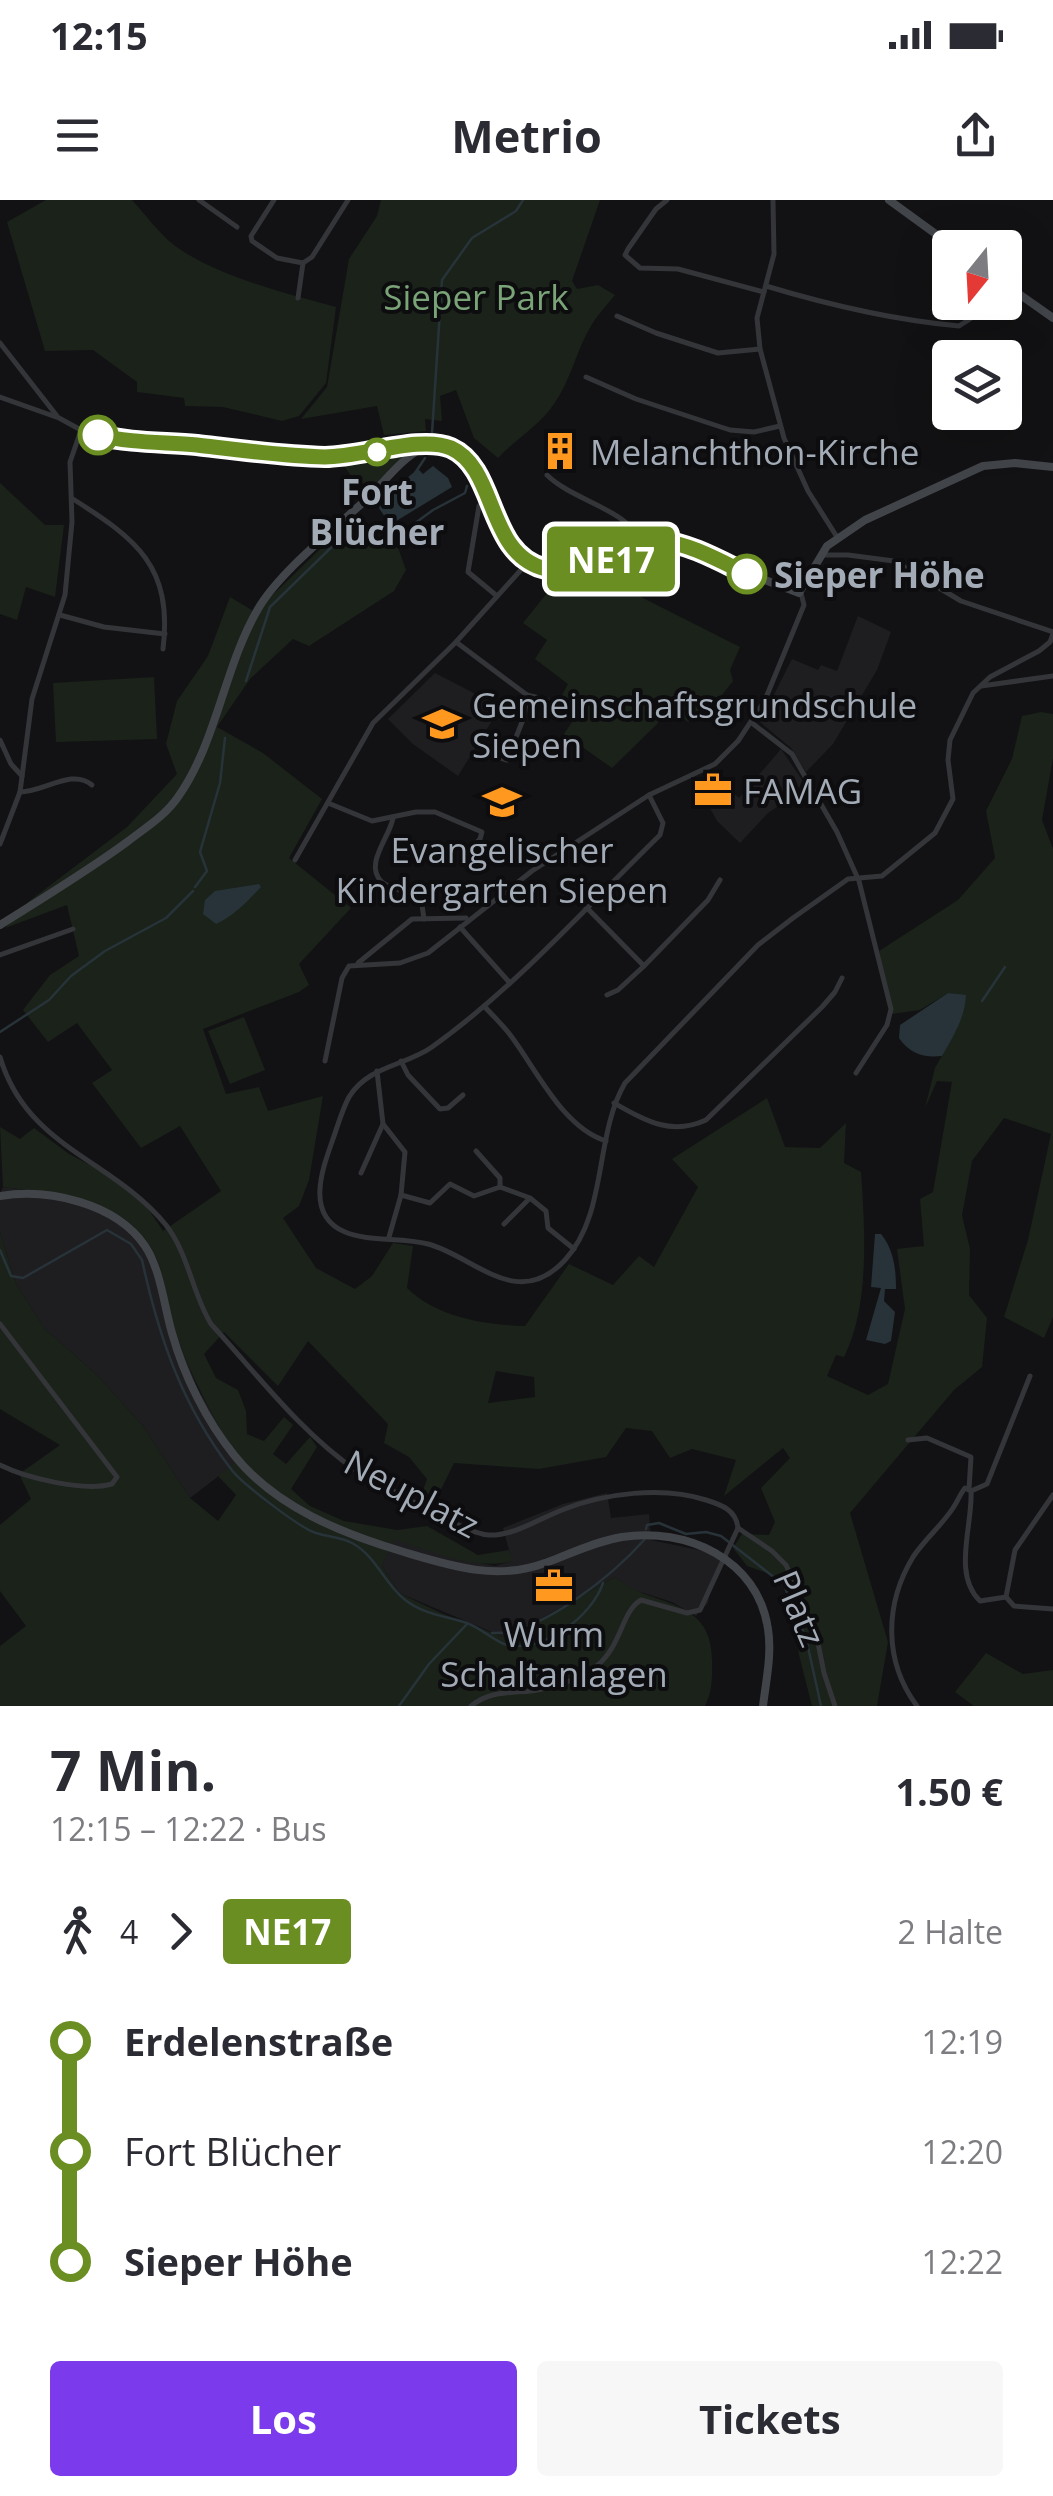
<!DOCTYPE html>
<html lang="de">
<meta charset="utf-8">
<style>
:root{--surface:#fff;--page:#f7f7f7;--text:#2b2b33;--muted:#7c7c81;--accent:#7c3aed}
body{margin:0;font-family:"Open Sans",sans-serif;background:var(--page);color:var(--text);height:100vh;display:flex;flex-direction:column;font-size:38px;white-space:nowrap}
*{box-sizing:border-box;margin:0}
p{font-size:32px;color:var(--muted)}
.icon{flex:none;width:55px;height:55px;fill:none;stroke:currentColor;stroke-width:2;stroke-linecap:round;stroke-linejoin:round}
.map{position:relative;height:1506px;overflow:hidden}
.panel{display:flex;flex-direction:column;background:var(--surface);flex:1}
.panel>*{flex:none}
.badge{padding:0 20px;border-radius:8px;font-size:35px;line-height:65px}
.needle{width:65px;rotate:198deg}
.fabs{position:absolute;left:932px;top:30px;display:grid;gap:20px}
.fabs a{display:grid;place-items:center;width:90px;height:90px;border-radius:10px;background:var(--surface);box-shadow:0 10px 40px #0002;font-size:50px}
.map>.badge{position:absolute;translate:-50% -50%;box-shadow:0 0 0 5px #fff}
.legs{display:flex;align-items:center;gap:15px;height:110px;padding:0 50px;font-size:32px}
.legs p{margin-inline-start:auto}
.summary{display:flex;align-items:center;justify-content:space-between;height:170px;padding:0 50px}
h1{font-size:55px;font-weight:700;line-height:75px}
.button{display:flex;gap:20px;margin-top:auto;padding:20px 50px}
.button a{flex:1;height:115px;border-radius:10px;background:var(--accent);color:#fff;font-size:40px;font-weight:700;line-height:115px;text-align:center}
.button a+a{background:var(--page);color:var(--text)}
ul{padding:0 50px;list-style:none}
li{display:flex;align-items:center;gap:35px;height:110px;font-size:38px}
li i{display:grid;place-items:center;width:15px;height:100%;margin:0 12px;background:currentColor}
li i::after{content:'';width:25px;height:25px;margin:-12px;border:8px solid;border-radius:50%;background:var(--surface)}
li p{margin-inline-start:auto}
li:first-child i{background:linear-gradient(#0000 50%,currentColor 0)}
li:last-child i{background:linear-gradient(currentColor 50%,#0000 0)}
.status{display:flex;justify-content:space-between;align-items:center;height:70px;padding:0 50px;background:var(--surface);direction:ltr}
.status svg{height:28px;fill:currentColor}
header{display:flex;justify-content:space-between;align-items:center;height:130px;padding:0 50px;background:var(--surface);font-size:45px;font-weight:700}
.map>svg:first-child{display:block}
.built{fill:#1e1e21}
.green{fill:#1a221a;fill-rule:evenodd}
.water{fill:#273339}
.lines{fill:none;stroke-linecap:round;stroke-linejoin:round}
.stream{stroke:#273339;stroke-width:2.5}
.minor{stroke:#333539;stroke-width:5}
.secondary{stroke:#414449;stroke-width:8}
.line-1-casing{stroke:#fff;stroke-width:22}
.line-1{stroke:#6b8e23;stroke-width:15}
.stop-1-dot{fill:#fff;stroke:#6b8e23;stroke-width:5}
.labels{text-anchor:middle;dominant-baseline:central;stroke-width:8;stroke-linejoin:round;paint-order:stroke}
.park-label{font-size:35px;fill:#7aa377;stroke:#0d0d0f}
.poi-label{font-size:35px;fill:#a2abb6;stroke:#0d0d0f;text-anchor:start}
.stop-label{font-size:35px;font-weight:bold;fill:#a2abb6;stroke:#0d0d0f}
.street-label{font-size:35px;fill:#a2abb6;stroke:#0d0d0f}
</style>
<div class="status"><b>12:15</b><svg viewBox="0 0 49 12"><path d="M0 12V9h3v3zM5 12V6h3v6zM10 12V3h3v9zM15 12V0h3v12zM26 1h20v11H26zM47 4h2v5h-2z"/></svg></div>
<header><svg class="icon" aria-label="menu" viewBox="0 0 24 24"><path d="M4 6h16M4 12h16M4 18h16"/></svg>Metrio<svg class="icon" aria-label="share" viewBox="0 0 24 24"><path d="M12 15V3M7 8l5-5 5 5M5 13v7h14v-7"/></svg></header>
<div class="map">
<svg width="1053" height="1506" viewBox="0 0 1053 1506">
<rect width="100%" height="100%" fill="#121214"/>
<g class="built">
<polygon points="858,416 891,432 877,470 833,544 806,572 791,548 760,522 792,459 818,470 821,465 837,471"/>
<polygon points="435,473 489,501 495,508 493,519 458,576 413,544 388,519"/>
<polygon points="781,549 807,587 768,613 740,643 717,621 695,581 712,574 739,598"/>
<polygon points="3,987 73,996 108,1009 140,1032 155,1054 175,1131 197,1187 233,1251 241,1259 190,1298 143,1226 97,1175 45,1129 16,1084 0,1032 0,993"/>
<polygon points="607,1293 611,1318 649,1314 651,1340 713,1353 725,1362 711,1386 708,1403 696,1416 672,1402 628,1388 615,1377 506,1438 399,1393 382,1366 393,1338 455,1358 495,1366 512,1361 503,1328 563,1304"/>
</g>
<g class="green">
<path d="M46,0H132C144,13 156,29 169,41C208,74 287,94 336,107L326,183L299,216L282,221L223,207L185,206L184,198L137,192V182L93,150L45,151L7,22Z"/>
<path d="M381,0H600L572,81L577,89L598,85L615,95C607,105 597,115 591,126C576,151 571,180 554,204C539,226 516,239 498,258L474,238L456,190L440,196L442,221L425,219L426,231L384,235L377,206L301,219L327,187L349,59L377,16Z"/>
<polygon points="405,255 364,295 343,264"/>
<polygon points="0,283 45,325 64,325 55,397 26,387 17,420 0,414"/>
<path d="M343,327L378,344L396,342L406,370L394,391L309,446L293,439L250,479L217,527L263,553L322,599L289,658L351,708L299,764L309,785L299,792L203,829L226,894L259,887L268,911L323,896L309,980L299,1006L283,1018L316,1068L355,1089L372,1076L393,1043L413,1046L407,1088C436,1117 485,1125 525,1126L569,1064L613,1085L639,1056L654,1067L698,987L672,959L767,898L785,947L820,948L846,923L844,963L861,972C865,1029 870,1106 844,1157L836,1155L827,1176L868,1195L888,1184L905,1109L897,1049L924,1046L920,999L933,992L952,882L937,881L925,908L935,868L957,829L966,796L948,793L920,810L892,814L879,751L958,700L995,658L986,611L1012,559L1022,516L1041,512L1053,514V558L1042,620L1053,649V1117L1044,1138L1004,1117L1028,1040L1051,934L1004,918L972,961L962,1015L970,1049L969,1095L987,1118L982,1167L954,1190L850,1313L888,1442L877,1506H812L799,1455L794,1405L781,1378L747,1366L733,1348L742,1334L769,1335L775,1322L761,1288L790,1258L783,1248L724,1296L736,1260L692,1249L670,1258L652,1231L626,1228L606,1257L539,1269L454,1263L434,1304L422,1293L427,1279L409,1257L384,1243L388,1224L308,1141L278,1186L224,1132L204,1154L216,1178L238,1190L246,1211L247,1234L264,1241L284,1217L293,1225L273,1254L286,1264L310,1237L317,1247L291,1289L310,1306L344,1321L397,1330L427,1326L478,1355L509,1350L513,1361C474,1371 431,1351 394,1339L382,1366L399,1393L441,1413L506,1438L615,1377C650,1408 711,1395 712,1459C712,1477 713,1490 705,1506H0V1446L26,1426L0,1391V1325L31,1299L19,1274L60,1245L0,1209V1032L16,1084L45,1129L97,1175L143,1226L190,1298L218,1321L236,1295L218,1276L240,1259L233,1251C211,1213 190,1175 176,1133C167,1107 166,1075 153,1051C124,997 57,994 3,987L0,927L20,939L34,928L69,954L96,968L145,1004L163,1031L221,991L180,926L141,948L92,883L112,870L77,823L48,842L23,810L50,775L79,756L67,705L5,728L28,702L127,627L177,574L166,544L177,501L208,456L230,397L255,412ZM496,1171L534,1177L535,1197L488,1203Z"/>
<polygon points="588,375 633,393 740,447 730,470 733,481 703,519 697,513 688,522 669,505 657,524 612,568 564,534 574,519 555,508 568,484 535,459 547,440 523,423 560,377"/>
<polygon points="154,477 157,539 56,542 53,483"/>
<polygon points="244,817 265,870 230,884 208,831"/>
<polygon points="986,1453 1023,1474 1053,1470 1053,1506 974,1506 955,1492"/>
</g>
<g class="water">
<polygon points="433,266 448,278 452,287 393,323 387,320 379,308 387,292 406,287 402,282 418,269 423,274"/>
<path d="M259,684L261,687C248,701 234,716 216,724L203,714L205,700L215,691Z"/>
<path d="M948,793L966,795C965,818 953,837 942,856C924,858 910,854 899,838L900,825Z"/>
<path d="M875,1034H881C894,1050 896,1069 896,1089H885L884,1101L895,1112L891,1141L885,1144L866,1140L881,1088L871,1087Z"/>
</g>
<g class="lines">
<g class="stream">
<polyline points="432,233 442,80 472,38 516,11 523,0"/>
<polyline points="415,273 425,258"/>
<polyline points="246,481 270,407 345,334 374,342 392,340 433,310 465,293 467,286"/>
<polyline points="195,687 207,671 200,652 220,583 225,538"/>
<polyline points="982,801 1005,767"/>
<polyline points="0,832 49,800 71,776 105,751 166,718 193,691"/>
<path d="M0,1050L11,1076L23,1078L107,1030L131,1044L142,1060C159,1138 182,1205 231,1269C240,1282 301,1329 316,1333C328,1337 341,1337 352,1343C376,1356 384,1383 404,1399C422,1414 445,1416 467,1423C481,1428 497,1443 507,1445C544,1453 592,1416 603,1383"/>
<polyline points="646,1329 647,1325 659,1323 686,1334 706,1332 721,1336 784,1385 806,1438 821,1506"/>
<path d="M492,1433C539,1436 614,1374 645,1339"/>
<polyline points="399,1506 429,1464 467,1424"/>
</g>
<g class="minor">
<polyline points="199,0 237,27"/>
<polyline points="274,0 251,36 252,41 277,58 303,63 312,57 348,0"/>
<polyline points="667,0 656,9 628,49 625,55 640,68 678,69 764,92"/>
<polyline points="773,0 774,54 757,118 760,149 784,238 808,291 837,337"/>
<path d="M766,86C829,105 893,120 959,126L970,119"/>
<polyline points="298,98 303,63"/>
<polyline points="617,116 656,133 718,153 760,149"/>
<polyline points="0,143 57,216"/>
<polyline points="586,177 636,199 730,230 754,232 780,226"/>
<polyline points="0,197 59,218 81,230 115,238 324,257 363,254 417,243 426,247"/>
<path d="M547,275C573,301 631,310 643,345"/>
<polyline points="487,298 479,306 468,372 497,396"/>
<path d="M73,299C136,339 173,366 163,449"/>
<polyline points="823,355 848,355 894,361 961,401 1053,432"/>
<polyline points="60,415 104,427 165,434"/>
<polyline points="456,442 527,495 547,500"/>
<polyline points="981,486 1053,476"/>
<polyline points="752,523 792,554 837,632 859,681 891,809 887,825 856,873"/>
<polyline points="0,540 11,564 22,576"/>
<polyline points="485,553 507,560 524,517 527,495"/>
<path d="M20,592C44,592 72,568 92,585"/>
<path d="M649,595L663,623L660,635C586,707 516,787 432,847C405,866 368,866 349,897C342,910 338,925 333,939C322,970 305,1015 345,1032C368,1042 402,1037 428,1044C474,1056 517,1112 565,1060C608,1013 594,936 625,883L758,745L793,718L848,679L882,676L935,633L953,599L948,560L950,540L973,493L990,477L1039,451L1050,442L1053,434"/>
<polyline points="328,603 372,621 416,612 435,612 482,632 480,639 463,658"/>
<path d="M393,618C390,637 363,665 382,682C391,690 410,692 421,698L424,719"/>
<polyline points="0,644 20,592 32,499 65,395 72,322 70,262 81,230"/>
<polyline points="295,660 373,523 456,442 528,362"/>
<polyline points="586,707 644,766 618,790 607,795"/>
<polyline points="460,727 510,783"/>
<polyline points="0,755 73,729"/>
<polyline points="358,763 412,719 466,718"/>
<polyline points="644,766 708,700 720,680"/>
<path d="M484,806C493,816 503,825 511,836C536,869 563,928 606,941"/>
<path d="M0,857C27,948 111,958 166,1025C189,1055 192,1093 211,1124C256,1173 301,1233 357,1271C381,1283 467,1335 489,1335C513,1336 539,1319 562,1310C604,1293 663,1286 706,1300C722,1305 736,1310 738,1328L700,1410L687,1413L641,1400C620,1412 622,1451 591,1470C574,1481 552,1488 531,1491C509,1493 489,1491 471,1506"/>
<polyline points="325,861 342,778 349,766 400,763 428,753 532,671 649,595 715,564 738,541 765,500 804,405 801,393"/>
<polyline points="401,861 408,875 440,909 448,908 463,895"/>
<polyline points="377,871 383,924 405,952 401,995"/>
<path d="M614,903C646,921 671,936 706,920L822,807L835,792L842,778"/>
<polyline points="476,951 500,978 500,987"/>
<polyline points="361,973 383,924"/>
<polyline points="504,1024 530,998 546,1011 548,1028 574,1049"/>
<polyline points="389,1037 401,995 430,1003 450,984 474,996 500,987 530,998"/>
<path d="M0,1124L117,1277L112,1284C84,1292 26,1278 0,1265"/>
<polyline points="908,1240 927,1238 971,1257 969,1289"/>
<polyline points="971,1291 987,1284 1030,1176"/>
<polyline points="738,1328 772,1351 786,1365 815,1428 824,1473 835,1506"/>
<polyline points="1006,1397 1015,1350 1053,1295"/>
<polyline points="1006,1397 1014,1406 1053,1409"/>
<path d="M917,1506C884,1462 884,1405 913,1357C925,1339 942,1325 953,1308C958,1301 960,1294 965,1288L971,1291C973,1325 952,1374 980,1401L1006,1397"/>
</g>
<g class="secondary">
<polyline points="889,0 955,48"/>
<polyline points="1005,84 1053,118"/>
<path d="M0,725C43,698 86,672 127,642C145,628 165,616 178,597C217,542 224,467 258,409C280,371 337,327 370,296C386,280 410,247 434,245C489,241 487,353 544,368C589,380 625,342 668,343L799,393L827,346L865,320L983,266L1015,263L1053,267"/>
<path d="M0,996C48,988 116,1003 145,1046C161,1070 164,1106 172,1133C184,1176 206,1220 234,1255C275,1307 343,1334 404,1352C451,1366 497,1381 545,1363"/>
<path d="M548,1362C572,1353 597,1341 622,1337C686,1327 758,1359 768,1429C772,1454 766,1481 763,1506"/>
</g>
</g>
<g class="lines">
<g class="line-1-casing">
<path id="line-1" d="M98,235C130,243 164,242 197,245C239,250 282,256 325,257C362,257 421,235 451,248C498,269 486,355 546,369C589,379 621,345 662,342C685,341 726,364 747,374"/>
</g>
<use href="#line-1" class="line-1"/>
</g>
<defs>
<g id="building-bare" transform="scale(3)"><path d="M-4-6H4V6H1V3H-1V6H-4ZM-2.5-4.3h1.7v1.8h-1.7ZM.8-4.3h1.7v1.8H.8ZM-2.5-1h1.7V.8h-1.7ZM.8-1h1.7V.8H.8Z" fill="#ff981f" stroke="#0d0d0f" stroke-width="2.5" paint-order="stroke"/></g>
<g id="school-bare" transform="scale(3)"><path d="M0-5L7-2L0 1L-7-2ZM-4 1L0 2.5L4 1V4Q0 6-4 4Z" fill="#ff981f" stroke="#0d0d0f" stroke-width="2.5" paint-order="stroke"/></g>
<g id="office-bare" transform="scale(3)"><path d="M-6-3h4V-5.5h4V-3h4V5H-6ZM-1-4.5V-3h2v-1.5ZM-6 0V1H6V0Z" fill="#ff981f" stroke="#0d0d0f" stroke-width="2.5" paint-order="stroke"/></g>
</defs>
<g fill-rule="evenodd">
<use href="#building-bare" x="560" y="251"/>
<use href="#school-bare" x="442" y="524"/>
<use href="#office-bare" x="713" y="590"/>
<use href="#school-bare" x="502" y="602"/>
<use href="#office-bare" x="554" y="1386"/>
</g>
<g class="stop-1-dot">
<circle cx="98" cy="235" r="18"/>
<circle cx="377" cy="252" r="12"/>
<circle cx="747" cy="374" r="18"/>
</g>
<g class="labels">
<g class="park-label">
<text x="476" y="96">Sieper Park</text>
</g>
<g class="poi-label">
<text x="590" y="251">Melanchthon-Kirche</text>
<text x="472" y="504">Gemeinschaftsgrundschule<tspan x="472" dy="40">Siepen</tspan></text>
<text x="743" y="590">FAMAG</text>
<text x="502" y="649" text-anchor="middle">Evangelischer<tspan x="502" dy="40">Kindergarten Siepen</tspan></text>
<text x="554" y="1433" text-anchor="middle">Wurm<tspan x="554" dy="40">Schaltanlagen</tspan></text>
</g>
<g class="stop-label">
<text x="377" y="291">Fort<tspan x="377" dy="40">Blücher</tspan></text>
<text x="774" y="374" text-anchor="start">Sieper Höhe</text>
</g>
<g class="street-label">
<text transform="translate(412 1293) rotate(28)">Neuplatz</text>
<text transform="translate(800 1408) rotate(67)">Platz</text>
</g>
</g>
</svg>
<div class="fabs">
<a><svg class="needle" viewBox="-14 -14 28 28"><path d="M0-13l5 13h-10z" fill="#e53935"/><path d="M0 13l5-13h-10z" fill="#7c7c81"/></svg></a>
<a><svg class="icon" aria-label="layers" viewBox="0 0 24 24"><path d="M12 4l9 5-9 5-9-5zM3 14l9 5 9-5"/></svg></a>
</div>
<b class="badge" style="left:611px;top:359px;background:#6b8e23;color:#fff">NE17</b>
</div>
<section class="panel">
<div class="summary"><div><h1>7 Min.</h1><p>12:15 – 12:22 · Bus</p></div><b>1.50 €</b></div>
<div class="legs"><svg class="icon" aria-label="walk" viewBox="0 0 24 24"><circle cx="13" cy="4" r="2"/><path d="M13 8l-2 6 4 7M11 14l-3 7M7 12l3-4h3l4 4"/></svg>4<svg class="icon" aria-label="forward" viewBox="0 0 24 24"><path d="M9 5l7 7-7 7"/></svg><b class="badge" style="background:#6b8e23;color:#fff">NE17</b><p>2 Halte</p></div>
<ul>
<li><i style="color:#6b8e23"></i><b>Erdelenstraße</b><p>12:19</p></li>
<li><i style="color:#6b8e23"></i><span>Fort Blücher</span><p>12:20</p></li>
<li><i style="color:#6b8e23"></i><b>Sieper Höhe</b><p>12:22</p></li>
</ul>
<div class="button"><a>Los</a><a>Tickets</a></div>
</section>
